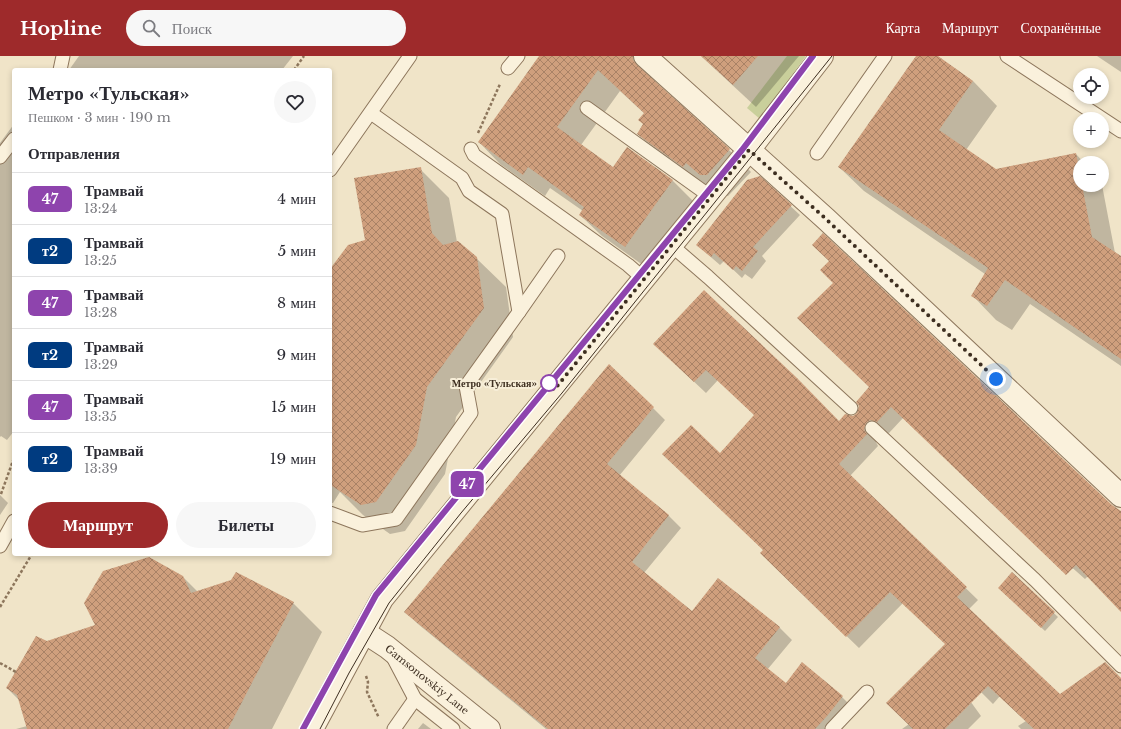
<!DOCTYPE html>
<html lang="ru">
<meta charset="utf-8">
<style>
:root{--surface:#fff;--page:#f7f7f7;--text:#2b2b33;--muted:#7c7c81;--line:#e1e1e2;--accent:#9e2a2b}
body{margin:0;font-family:"Libre Baskerville",serif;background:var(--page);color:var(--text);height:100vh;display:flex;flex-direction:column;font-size:15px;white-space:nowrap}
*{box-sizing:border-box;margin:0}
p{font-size:13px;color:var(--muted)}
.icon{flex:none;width:22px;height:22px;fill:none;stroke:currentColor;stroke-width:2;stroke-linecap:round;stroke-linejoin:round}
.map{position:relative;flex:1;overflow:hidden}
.drawer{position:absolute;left:12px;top:12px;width:320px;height:488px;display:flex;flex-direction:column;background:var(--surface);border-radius:4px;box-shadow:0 2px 6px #0003}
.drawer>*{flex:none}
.badge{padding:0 8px;border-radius:6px;font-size:14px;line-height:26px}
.tools{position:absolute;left:1073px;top:12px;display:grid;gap:8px}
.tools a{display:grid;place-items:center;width:36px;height:36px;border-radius:50%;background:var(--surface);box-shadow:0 2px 6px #0003;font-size:20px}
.you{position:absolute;width:20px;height:20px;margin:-10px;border:3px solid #fff;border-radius:50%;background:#1a73e8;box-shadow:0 0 0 6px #1a73e833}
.map>.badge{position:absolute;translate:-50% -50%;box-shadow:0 0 0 2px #fff}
h2{padding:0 16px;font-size:15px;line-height:36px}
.round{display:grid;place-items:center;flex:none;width:42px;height:42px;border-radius:21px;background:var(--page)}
.overview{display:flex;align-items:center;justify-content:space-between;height:68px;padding:0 16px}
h1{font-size:19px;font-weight:600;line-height:30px}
.cta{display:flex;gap:8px;margin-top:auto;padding:8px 16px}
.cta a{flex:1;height:46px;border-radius:24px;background:var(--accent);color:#fff;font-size:16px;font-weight:600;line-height:46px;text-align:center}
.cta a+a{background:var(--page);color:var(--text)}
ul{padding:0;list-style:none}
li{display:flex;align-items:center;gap:12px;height:52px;padding:0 16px;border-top:1px solid var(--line)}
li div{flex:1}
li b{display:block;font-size:15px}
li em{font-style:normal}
li .badge{min-width:44px;font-weight:700;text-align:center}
header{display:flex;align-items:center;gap:24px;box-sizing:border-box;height:56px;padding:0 20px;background:var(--accent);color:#fff}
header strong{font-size:19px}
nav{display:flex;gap:22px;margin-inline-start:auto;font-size:14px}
.search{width:280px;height:36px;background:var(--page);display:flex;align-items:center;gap:10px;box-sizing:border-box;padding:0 14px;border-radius:22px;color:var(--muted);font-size:15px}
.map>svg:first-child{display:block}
.green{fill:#c9cf9b}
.shadow{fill:#0003}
.building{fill:url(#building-cross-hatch)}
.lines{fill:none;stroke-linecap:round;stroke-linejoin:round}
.lane-casing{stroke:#8d765c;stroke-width:15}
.street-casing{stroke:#8d765c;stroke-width:24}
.path{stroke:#8d765c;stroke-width:2.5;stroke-dasharray:3 2;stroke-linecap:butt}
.lane{stroke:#faf1dc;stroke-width:13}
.street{stroke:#faf1dc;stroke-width:22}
.tram{stroke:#3d2e20;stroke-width:1}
.line-casing{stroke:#fff;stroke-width:9}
.line{stroke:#8e44ad;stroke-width:6}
.walk{stroke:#3d2e20;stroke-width:4;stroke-dasharray:0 7.2}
.stop-dot{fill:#fff;stroke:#8e44ad;stroke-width:2}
.labels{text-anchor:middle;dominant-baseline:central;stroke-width:4;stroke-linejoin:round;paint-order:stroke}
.stop-label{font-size:10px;font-weight:bold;fill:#3d2e20;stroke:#f7eed8;text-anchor:end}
.street-label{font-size:10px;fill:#3d2e20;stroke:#f7eed8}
</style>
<header>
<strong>Hopline</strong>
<div class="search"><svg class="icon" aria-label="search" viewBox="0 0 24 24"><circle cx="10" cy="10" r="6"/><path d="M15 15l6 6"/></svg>Поиск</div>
<nav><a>Карта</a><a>Маршрут</a><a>Сохранённые</a></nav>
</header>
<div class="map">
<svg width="1121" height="673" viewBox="0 0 1121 673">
<defs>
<pattern id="building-cross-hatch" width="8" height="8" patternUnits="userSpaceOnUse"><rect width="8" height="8" fill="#cf9f7d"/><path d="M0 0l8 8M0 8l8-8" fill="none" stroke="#a98266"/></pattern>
</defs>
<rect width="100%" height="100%" fill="#f0e4c8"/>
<polygon class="green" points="787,0 806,0 760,63 747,52"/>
<g class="shadow">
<polygon points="79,0 293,0 282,14 69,14"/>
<polygon points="540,0 640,0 654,20 655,27 729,94 751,116 728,140 722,140 705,132 659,99 638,78 644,68 645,58 620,35 581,89 613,112 627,92 673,125 694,146 647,212 602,180 580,159 583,155 550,132 545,140 500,108 479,86"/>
<polygon points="701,0 799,0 756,51"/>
<polygon points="917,0 937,0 973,25 997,50 966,94 996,114 1076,98 1084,107 1080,107 1080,129 1102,129 1115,197 1121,201 1121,310 1030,248 1012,274 996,264 972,239 985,218 864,135 839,111"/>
<polygon points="1097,0 1121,0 1121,16"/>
<polygon points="14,68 14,375 7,384 1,380 0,381 0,87"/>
<polygon points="420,113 449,142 457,186 476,202 506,231 513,281 456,361 445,418 405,475 390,478 363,459 340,436 333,447 330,447 330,232"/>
<polygon points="759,121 800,159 762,200 766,205 752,223 745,218 742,222 724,205 720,209 697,189"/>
<polygon points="654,288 839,366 858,358 870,331 1112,450 1121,456 1121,555 1088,520 1085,523 903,362 889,377 882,376 877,379 876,386 878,390 850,420 978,544 969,553 1060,639 1121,622 1121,673 1021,673 1018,670 1026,665 1000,640 993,648 978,633 968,642 981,660 968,673 902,673 909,668 946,588 903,547 859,592 773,509 764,495 720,398 756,360 718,324 706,337"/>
<polygon points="653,352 665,364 619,420 669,460 681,472 644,517 692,556 719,523 780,572 792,584 767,614 786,629 842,641 854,653 838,673 546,673 418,568 405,556"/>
<polygon points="0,439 8,447 0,459"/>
<polygon points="1012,518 1058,561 1045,575 1003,536"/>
<polygon points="183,521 198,536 293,547 322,576 272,673 16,673 27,670 20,645 7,632 47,586 96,570"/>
<polygon points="423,667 431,673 418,673"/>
</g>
<g class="building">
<polygon points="539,0 633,0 633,4 637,9 730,93 707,119 700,119 686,107 683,111 637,78 643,68 638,64 644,57 598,14 557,71 613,111 627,91 673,124 625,191 579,159 584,151 528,111 523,119 478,86"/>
<polygon points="701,0 758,0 733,29"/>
<polygon points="916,0 938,0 973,25 939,74 996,113 1076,97 1080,117 1080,129 1082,129 1092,181 1121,200 1121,303 1005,224 987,250 971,240 988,212 838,111"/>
<polygon points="421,111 432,177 443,189 458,185 477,201 484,252 427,331 416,389 376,446 361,449 332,430 330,414 330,213 348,189 365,184 354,122"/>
<polygon points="760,120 792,149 753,191 758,195 742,215 736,210 733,214 714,197 711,201 696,189 747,124"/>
<polygon points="823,177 1112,449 1121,455 1121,556 1076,509 1066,519 891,351 877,366 870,364 866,367 864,374 867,378 839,408 967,531 957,541 1060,638 1105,606 1121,622 1121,673 1034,673 988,630 945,673 913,673 886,647 945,588 890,536 846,581 760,497 763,494 662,398 691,369 720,397 754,359 706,314 694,326 653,288 704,234 797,322 839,365 845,358 853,360 857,357 859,350 856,346 869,331 797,262 833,227 820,214 829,205 812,189"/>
<polygon points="609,308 654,351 607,408 669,459 632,506 692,555 718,522 780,571 755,602 786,627 802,606 843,640 827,660 815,673 548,673 404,556"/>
<polygon points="149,501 183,520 191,537 231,524 236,516 294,546 228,673 27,673 17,639 6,632 36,580 47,585 95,569 84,547 103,515"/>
<polygon points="1012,516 1055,556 1041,572 998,532"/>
</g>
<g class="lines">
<g class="lane-casing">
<g id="lane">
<polyline points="1007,0 1121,75"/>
<polyline points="508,12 518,0"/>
<polyline points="60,14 63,0"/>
<polyline points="587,52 711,141"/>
<polyline points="471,93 474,99 628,209 644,223"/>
<polyline points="817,97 885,0"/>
<polyline points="0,101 14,83"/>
<polyline points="330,114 410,0"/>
<polyline points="671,189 708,221 851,352"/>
<polyline points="519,256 558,200"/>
<polyline points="872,372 1035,524 1121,610"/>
<polyline points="330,457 362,469 396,463 471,357 466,330 519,256 502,158 469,135 462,122 371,57"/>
<polyline points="0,490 14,465"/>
<polyline points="394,603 415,643 453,673"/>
<polyline points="394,673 415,643"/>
<polyline points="832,673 867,636"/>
</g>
</g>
<g class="street-casing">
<g id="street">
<polyline points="645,0 826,163 1121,440"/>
<path id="s1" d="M364,576L387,591L489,673"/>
<polyline points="312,673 382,543 749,94 822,0"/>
</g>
</g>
<g class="path">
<polyline points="294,14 304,0"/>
<polyline points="478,77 500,28"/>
<polyline points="1,438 14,402"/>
<polyline points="0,551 32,498"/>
<polyline points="0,607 16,616"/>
<polyline points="366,620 368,626 367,636 379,662"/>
</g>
<use href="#lane" class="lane"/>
<use href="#street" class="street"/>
<g class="tram">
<polyline points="303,673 376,539 742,94 813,0"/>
<polyline points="320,673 349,617 389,547 461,457 562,337 832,0"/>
</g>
</g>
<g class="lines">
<g class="line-casing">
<polyline id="line" points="303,673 376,539 742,94 813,0"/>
</g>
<use href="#line" class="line"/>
<polyline class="walk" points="549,327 554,334 749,94 826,163 996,323"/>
</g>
<circle class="stop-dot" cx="549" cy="327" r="8"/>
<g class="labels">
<g class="stop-label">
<text x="537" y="327">Метро «Тульская»</text>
</g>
<g class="street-label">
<text stroke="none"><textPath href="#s1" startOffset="79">Gamsonovskiy Lane</textPath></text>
</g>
</g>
</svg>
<div class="tools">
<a><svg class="icon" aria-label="locate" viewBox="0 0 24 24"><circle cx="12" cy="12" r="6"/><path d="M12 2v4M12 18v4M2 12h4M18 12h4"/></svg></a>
<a>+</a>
<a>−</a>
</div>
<div class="you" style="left:996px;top:323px"></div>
<b class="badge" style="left:467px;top:428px;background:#8e44ad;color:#fff">47</b>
<section class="drawer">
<div class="overview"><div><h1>Метро «Тульская»</h1><p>Пешком · 3 мин · 190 m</p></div><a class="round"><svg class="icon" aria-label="heart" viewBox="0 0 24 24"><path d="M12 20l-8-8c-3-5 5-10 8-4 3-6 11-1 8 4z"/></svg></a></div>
<h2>Отправления</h2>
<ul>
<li><span class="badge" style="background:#8e44ad;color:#fff">47</span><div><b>Трамвай</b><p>13:24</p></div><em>4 мин</em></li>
<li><span class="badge" style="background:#003b80;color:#fff">т2</span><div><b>Трамвай</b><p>13:25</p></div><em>5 мин</em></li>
<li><span class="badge" style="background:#8e44ad;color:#fff">47</span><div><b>Трамвай</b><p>13:28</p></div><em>8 мин</em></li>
<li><span class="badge" style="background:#003b80;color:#fff">т2</span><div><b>Трамвай</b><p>13:29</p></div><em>9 мин</em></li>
<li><span class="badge" style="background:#8e44ad;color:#fff">47</span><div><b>Трамвай</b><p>13:35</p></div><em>15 мин</em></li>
<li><span class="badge" style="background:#003b80;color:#fff">т2</span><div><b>Трамвай</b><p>13:39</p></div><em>19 мин</em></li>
</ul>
<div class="cta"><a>Маршрут</a><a>Билеты</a></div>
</section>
</div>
